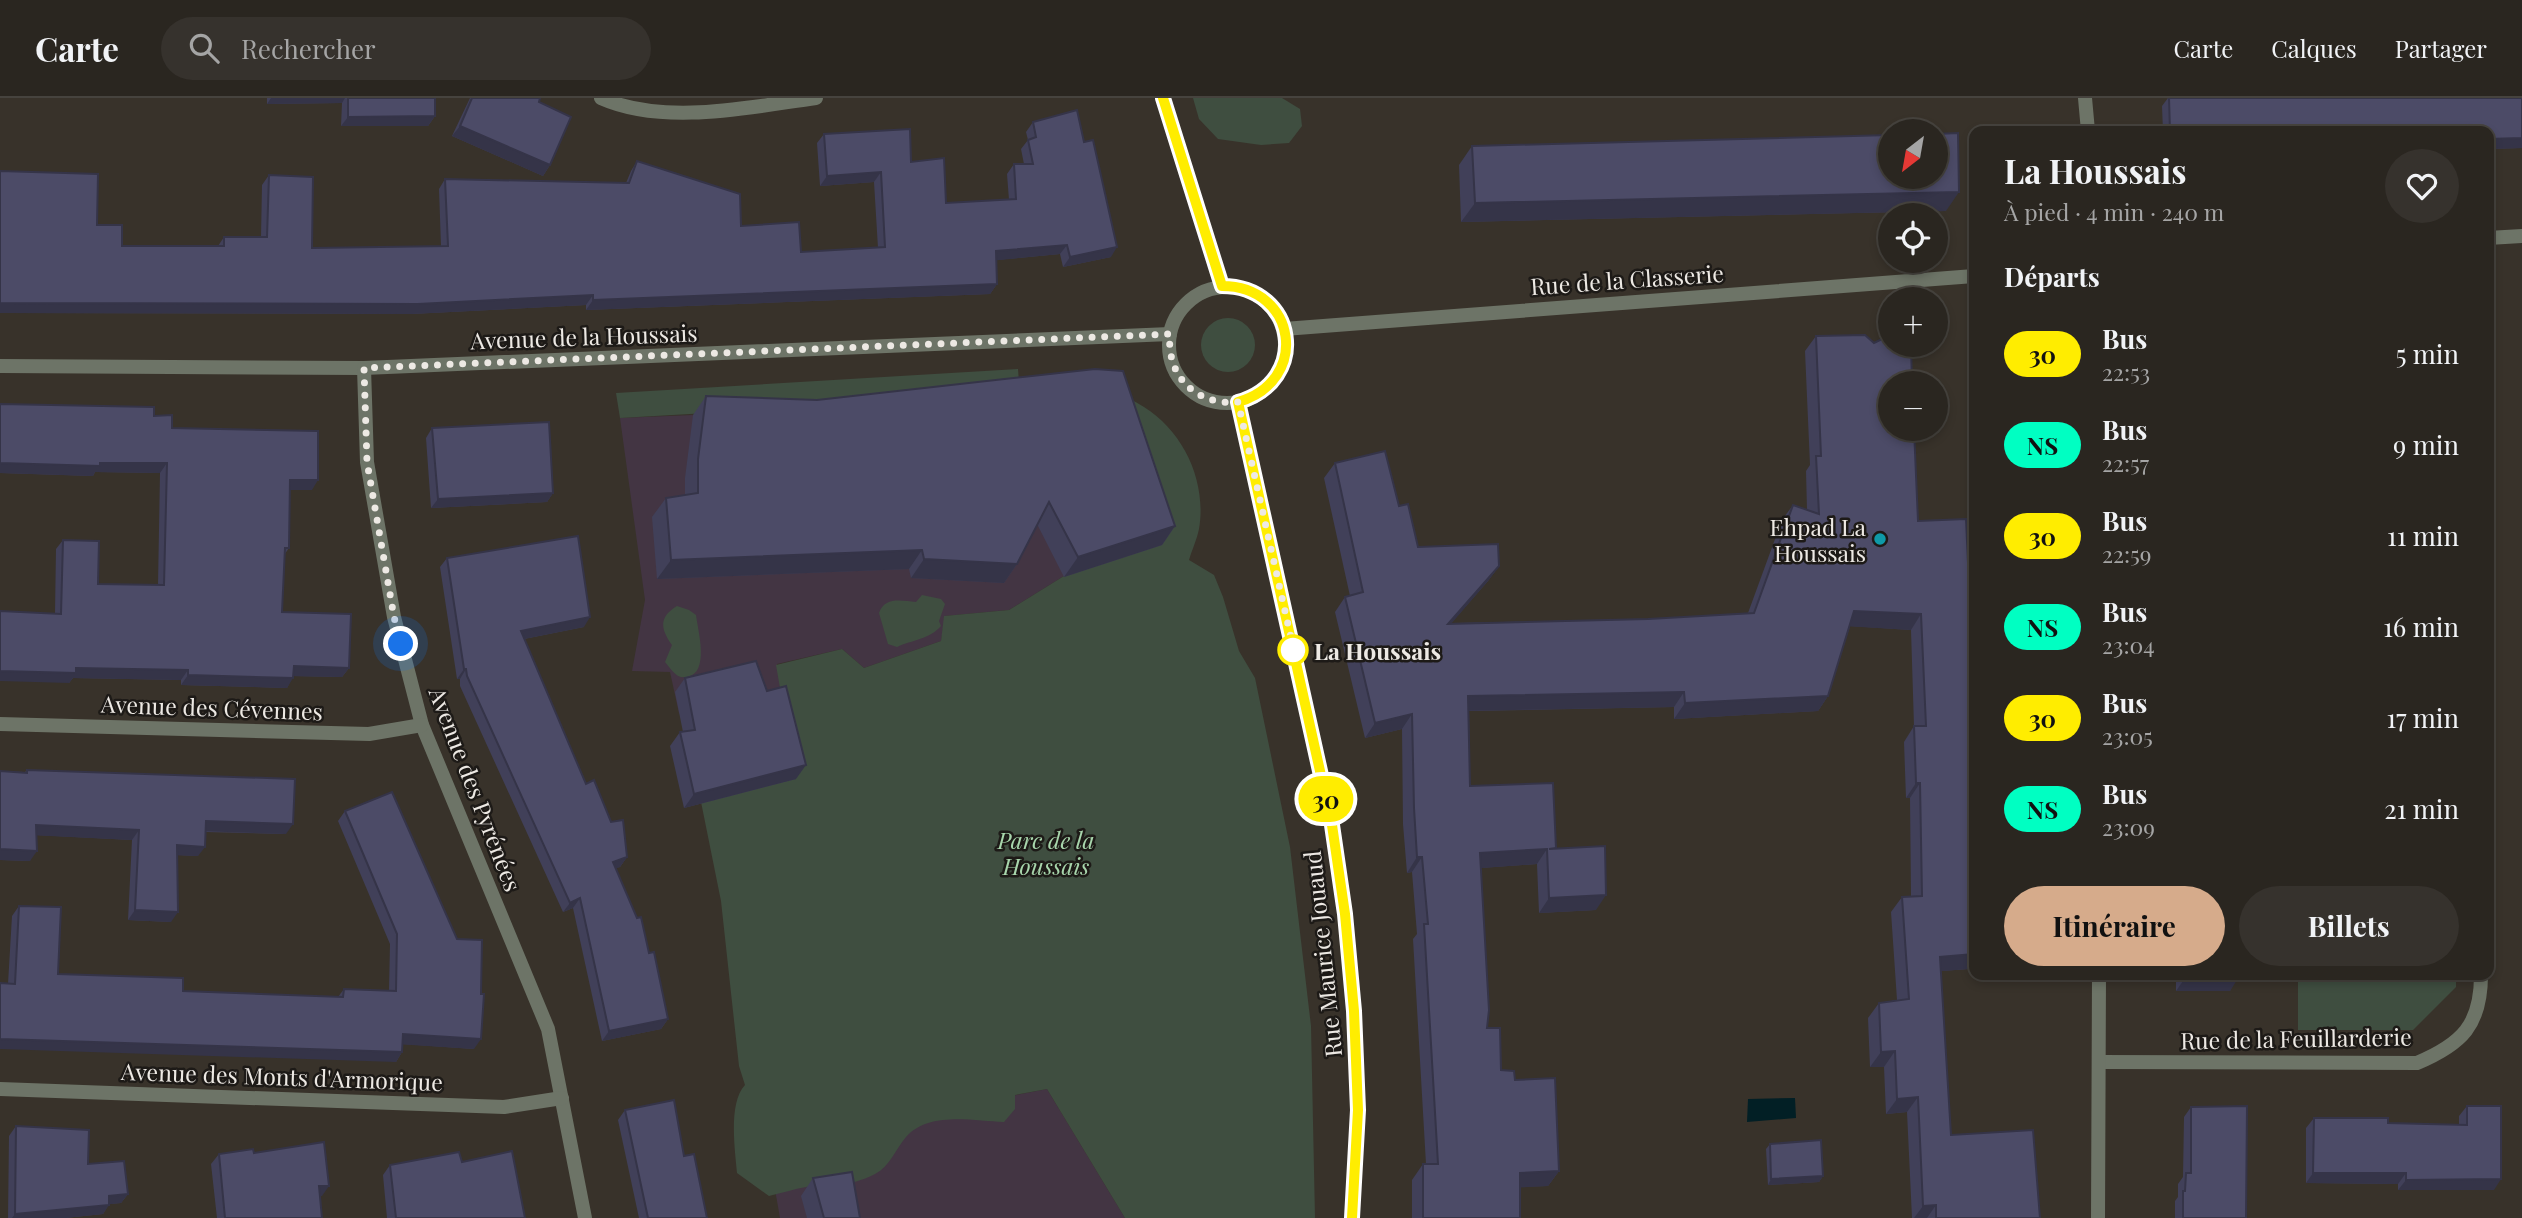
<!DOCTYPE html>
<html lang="fr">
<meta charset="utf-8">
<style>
:root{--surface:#2a2620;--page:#36322d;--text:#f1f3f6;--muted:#a5a5a5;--line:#46433e;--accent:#d6ab8b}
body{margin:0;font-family:"Playfair Display",serif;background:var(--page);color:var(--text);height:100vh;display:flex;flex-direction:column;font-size:26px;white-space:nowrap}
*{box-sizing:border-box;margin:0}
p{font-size:23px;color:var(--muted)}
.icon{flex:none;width:38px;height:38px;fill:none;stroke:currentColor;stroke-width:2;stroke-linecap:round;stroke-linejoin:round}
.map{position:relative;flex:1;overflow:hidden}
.details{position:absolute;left:1969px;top:28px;width:525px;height:854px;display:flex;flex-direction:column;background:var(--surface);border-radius:14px;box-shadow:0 4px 10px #0003,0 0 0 2px var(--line)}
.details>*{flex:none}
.badge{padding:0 14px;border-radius:23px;font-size:24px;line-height:46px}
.needle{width:46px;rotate:211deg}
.controls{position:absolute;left:1878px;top:21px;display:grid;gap:14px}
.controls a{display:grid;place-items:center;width:70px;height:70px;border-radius:50%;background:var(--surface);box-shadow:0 4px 10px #0003,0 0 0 2px var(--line);font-size:35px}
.you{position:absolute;width:35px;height:35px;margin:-18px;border:5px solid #fff;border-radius:50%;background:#1a73e8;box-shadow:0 0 0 10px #1a73e833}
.map>.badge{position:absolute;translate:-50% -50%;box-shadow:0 0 0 4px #fff}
h2{padding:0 35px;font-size:26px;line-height:63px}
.round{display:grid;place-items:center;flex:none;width:74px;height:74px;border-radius:37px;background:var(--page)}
.summary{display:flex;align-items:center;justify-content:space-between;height:119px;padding:0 35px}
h1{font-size:33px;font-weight:700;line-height:52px}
.action{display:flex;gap:14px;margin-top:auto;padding:14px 35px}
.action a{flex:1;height:80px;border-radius:42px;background:var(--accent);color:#111;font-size:28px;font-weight:700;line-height:80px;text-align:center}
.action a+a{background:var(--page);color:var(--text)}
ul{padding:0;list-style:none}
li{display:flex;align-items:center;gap:21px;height:91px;padding:0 35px}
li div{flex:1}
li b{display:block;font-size:26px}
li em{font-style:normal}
li .badge{min-width:77px;font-weight:700;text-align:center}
header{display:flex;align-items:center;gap:42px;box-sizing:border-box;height:98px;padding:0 35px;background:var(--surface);border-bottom:2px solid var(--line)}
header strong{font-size:33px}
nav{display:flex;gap:38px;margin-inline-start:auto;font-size:24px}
.search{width:490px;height:63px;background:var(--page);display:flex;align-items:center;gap:18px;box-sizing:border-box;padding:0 24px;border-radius:38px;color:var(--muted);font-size:26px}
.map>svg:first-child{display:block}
.education{fill:#433543}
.green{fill:#3f4e40}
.water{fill:#021f25}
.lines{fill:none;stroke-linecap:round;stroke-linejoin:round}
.street{stroke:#6d7467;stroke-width:14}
.wall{fill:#414059}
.shaded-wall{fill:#353448}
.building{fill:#4c4b67;stroke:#353448;stroke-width:2}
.line-casing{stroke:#fff;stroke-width:16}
.line{stroke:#ffed00;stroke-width:10}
.walk{stroke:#ede9e4;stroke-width:7;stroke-dasharray:0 12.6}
.culture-dot{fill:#0f9aa8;stroke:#1d1a17;stroke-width:2.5}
.stop-dot{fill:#fff;stroke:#ffed00;stroke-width:3.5}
.labels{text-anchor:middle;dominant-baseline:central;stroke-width:5;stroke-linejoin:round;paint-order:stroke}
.street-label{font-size:23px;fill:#ede9e4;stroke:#1d1a17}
.poi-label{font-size:23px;fill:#ede9e4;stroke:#1d1a17;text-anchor:end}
.stop-label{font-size:23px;font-weight:bold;fill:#ede9e4;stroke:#1d1a17;text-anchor:start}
.park-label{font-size:23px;font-style:italic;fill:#a8d6ac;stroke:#1d1a17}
</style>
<header>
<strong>Carte</strong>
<div class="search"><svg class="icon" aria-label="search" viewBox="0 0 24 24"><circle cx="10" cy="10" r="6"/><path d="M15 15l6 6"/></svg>Rechercher</div>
<nav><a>Carte</a><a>Calques</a><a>Partager</a></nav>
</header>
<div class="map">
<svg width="2522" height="1120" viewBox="0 0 2522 1120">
<rect width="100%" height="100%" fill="#38322a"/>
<g class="education">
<polygon points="693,317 1162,447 1064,478 1009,512 945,518 941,543 864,570 842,551 777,566 796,681 759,690 679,615 670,574 632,573 645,502 620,320"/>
<polygon points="1047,991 1125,1120 780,1120 773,1080 935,1013"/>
</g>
<g class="green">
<polygon points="1193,0 1282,0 1300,11 1302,28 1289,45 1261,47 1218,41 1199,21"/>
<circle cx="1228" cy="247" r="27"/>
<polygon points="1018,271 1020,297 620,320 616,295"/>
<path d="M1110,292C1121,297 1133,302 1144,309C1184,334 1207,384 1199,431C1197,441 1192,452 1189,462L1214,477L1223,499L1239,553L1255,580L1290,749L1311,928L1315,1120H1125L1047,991L1015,997V1011L1004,1024C973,1023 929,1013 906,1039C895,1052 890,1068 875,1076C847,1090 834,1085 806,1089C794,1091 782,1095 769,1098L737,1075C735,1052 728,1005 745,987L739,968L721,803L698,689L796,681L776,567L842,551L864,570L941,543L944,518L1009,512L1064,478Z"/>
<path d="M922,497L941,501L945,506L939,523L941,528C930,541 912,542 897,549L888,546L879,515C885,498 902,503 916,504Z"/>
<path d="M677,508L689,512L696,517C698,533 710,575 687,579C676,581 672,572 665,564L672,547C660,530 659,519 677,508Z"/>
<polygon points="2298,877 2456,877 2456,889 2413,932 2298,932"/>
</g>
<polygon class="water" points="1795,1000 1796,1020 1747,1024 1748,1001"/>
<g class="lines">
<g class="street">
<path d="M601,0C664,28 750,9 816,0"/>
<polyline points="1163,0 1222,188"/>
<polyline points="2085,0 2088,33"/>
<polyline points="2488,140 2522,138"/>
<circle cx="1227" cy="247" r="58"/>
<polyline points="1284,231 1974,178"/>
<polyline points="0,268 364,270 1170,236"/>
<polyline points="364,270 367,364 394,519 422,627 548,931 585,1120"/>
<polyline points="1238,304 1332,727 1345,815 1354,913 1358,1012 1352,1120"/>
<polyline points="0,626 369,636 422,627"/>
<path d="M2099,964L2417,965C2462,946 2481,927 2481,877"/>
<polyline points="0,991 504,1009 562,1000"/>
<polyline points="2098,1120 2099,877"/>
</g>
</g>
<g class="wall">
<polygon points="267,0 435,0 435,18 428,28 341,28 342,5 267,6"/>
<polygon points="470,0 540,0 539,4 550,67 543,78 452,38"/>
<polygon points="2168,0 2522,0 2522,50 2488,51 2488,33 2163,33 2162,8"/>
<polygon points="1033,24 1111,159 1063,169 1060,156 996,162 997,186 990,196 586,212 586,207 411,216 0,215 0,73 97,127 122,148 218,148 224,139 261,139 262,87 269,77 312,150 441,148 439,91 445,81 626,85 631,73 637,63 741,128 801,154 878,150 874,84 820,88 817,45 824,36 911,64 946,105 1009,102 1007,76 1014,66 1024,66 1021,51 1028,42 1026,34"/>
<polygon points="1472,48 1946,113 1461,124 1459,67"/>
<polygon points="1816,238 1918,423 1972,696 1969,871 1941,873 1951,1037 2040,1120 1912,1120 1907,1014 1886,1016 1884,969 1870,969 1868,920 1879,905 1897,902 1891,814 1902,799 1911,798 1910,700 1906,700 1904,644 1914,628 1911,532 1850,528 1828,598 1818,613 1674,621 1674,609 1469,613 1470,688 1556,751 1596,812 1539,815 1537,766 1480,770 1487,930 1501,972 1515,982 1559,1073 1548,1088 1520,1089 1520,1120 1412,1120 1412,1082 1423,1066 1426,1066 1413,841 1417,836 1412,774 1407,775 1403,726 1402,631 1365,640 1335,514 1345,499 1350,498 1324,380 1335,365 1399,408 1418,449 1499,468 1488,483 1451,525 1648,521 1748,515 1782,422 1793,407 1807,412 1806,373 1810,367 1805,253"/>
<polygon points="706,298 817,302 1175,428 1162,447 1064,479 1037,426 1017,466 1004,485 911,480 909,471 657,481 652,419 666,400 685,397 685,380 693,317"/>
<polygon points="0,306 154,318 172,330 312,392 290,392 289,450 284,457 282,514 349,570 342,579 293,578 287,590 181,587 181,582 73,580 69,585 55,515 56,451 63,442 98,486 158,487 160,375 95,374 93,378 0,375"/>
<polygon points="432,330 553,395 547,404 431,410 426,340"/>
<polygon points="447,460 584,529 524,541 586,686 627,759 620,769 615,770 649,855 668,921 661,931 602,943 573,810 563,814 460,588 460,581 457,581 440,469"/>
<polygon points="685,580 767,593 796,681 684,710 670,648 680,634 683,634 675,594"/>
<polygon points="27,672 286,736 206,734 198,758 177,757 171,824 128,822 132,742 36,737 30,763 0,762 0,673 25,674"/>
<polygon points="345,713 474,951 403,946 402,954 396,964 8,886 12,818 19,808 58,876 183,893 338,899 344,891 389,893 390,846 338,723"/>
<polygon points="2176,877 2237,877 2230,893 2176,893"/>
<polygon points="2467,1008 2494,1092 2398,1092 2398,1086 2306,1085 2306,1030 2314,1020 2388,1025 2459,1027 2459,1018"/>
<polygon points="2191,1009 2246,1120 2175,1120 2175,1103 2178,1099 2178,1086 2183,1079 2184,1019"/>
<polygon points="625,1012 684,1058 707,1120 639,1120 618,1022"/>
<polygon points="16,1028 88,1066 128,1096 121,1105 109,1106 103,1116 65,1120 8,1120 9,1038"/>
<polygon points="1770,1046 1823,1078 1819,1084 1768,1087 1766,1051"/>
<polygon points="254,1055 322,1098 320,1098 322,1120 217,1120 211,1066 219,1056"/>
<polygon points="462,1064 525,1120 387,1120 383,1077 390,1067"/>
<polygon points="813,1080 860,1120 807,1120 801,1098"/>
</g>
<g class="shaded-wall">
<polygon points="271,0 345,0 342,5 267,6"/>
<polygon points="435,18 428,28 341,28 348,19"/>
<polygon points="460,28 550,67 543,78 452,38"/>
<polygon points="2522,40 2522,50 2488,51 2488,41"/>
<polygon points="881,74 874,84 820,88 827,78"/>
<polygon points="1959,94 1946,113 1461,124 1475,105"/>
<polygon points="1067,147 1060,156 989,163 996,153"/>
<polygon points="1117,149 1111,159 1063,169 1070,159"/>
<polygon points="997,186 990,196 586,212 593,202"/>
<polygon points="593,197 586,207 411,216 0,215 0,205"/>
<polygon points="0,365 167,365 160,375 95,374 93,378 0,375"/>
<polygon points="290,382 318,382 312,392 284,392"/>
<polygon points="553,395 547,404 431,410 438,401"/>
<polygon points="1175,428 1162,447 1064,479 1078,459"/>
<polygon points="922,452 909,471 657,481 671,462"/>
<polygon points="924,461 1017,466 1004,485 911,480"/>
<polygon points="1499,468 1488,483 1438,541 1448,526"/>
<polygon points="1854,513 1921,516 1911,532 1844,528"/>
<polygon points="590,519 584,529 514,543 521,533"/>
<polygon points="294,568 349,570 342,579 287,578"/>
<polygon points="76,570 188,572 181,582 73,580 69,585 0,583 0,573"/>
<polygon points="464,571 466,571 460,581 457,581"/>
<polygon points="188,577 293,580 287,590 181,587"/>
<polygon points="1684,594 1674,609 1458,613 1468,598"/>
<polygon points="1828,598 1818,613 1674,621 1685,605"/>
<polygon points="1412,616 1402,631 1365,640 1375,625"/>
<polygon points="806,667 796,681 684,710 694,696"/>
<polygon points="1972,682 1974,682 1974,693 1971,697"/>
<polygon points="1916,685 1920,685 1910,700 1906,700"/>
<polygon points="206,723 293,726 286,736 199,733"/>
<polygon points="36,727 139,732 132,742 29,737"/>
<polygon points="177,747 205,749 198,758 170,757"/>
<polygon points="0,751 37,753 30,763 0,762"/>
<polygon points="1547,751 1537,766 1469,771 1480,755"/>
<polygon points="627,759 620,769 606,774 613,764"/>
<polygon points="1417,759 1422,759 1412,774 1407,775"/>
<polygon points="1606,797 1596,812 1539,815 1549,800"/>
<polygon points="580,800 573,810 563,814 570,805"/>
<polygon points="135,812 178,814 171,824 128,822"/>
<polygon points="1974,856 1974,864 1969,871 1929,874 1940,859"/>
<polygon points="2237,882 2230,893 2176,893 2183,883"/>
<polygon points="668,921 661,931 602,943 609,933"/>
<polygon points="403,936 481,941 474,951 396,946"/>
<polygon points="0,941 402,954 396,964 0,951"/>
<polygon points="1895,953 1884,969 1870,969 1881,954"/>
<polygon points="1918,999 1907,1014 1886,1016 1897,1001"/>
<polygon points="1559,1073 1548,1088 1510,1090 1520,1075"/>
<polygon points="2313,1075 2406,1075 2398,1086 2306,1085"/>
<polygon points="1823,1078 1819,1084 1768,1087 1771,1081"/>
<polygon points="2501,1081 2494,1092 2398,1092 2406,1082"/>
<polygon points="319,1088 329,1088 322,1098 312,1098"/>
<polygon points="128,1096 121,1105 102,1107 109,1098"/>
<polygon points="109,1107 103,1116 65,1120 12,1120 15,1116"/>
<polygon points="1936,1107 1927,1120 1914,1120 1923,1108"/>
</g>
<g class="building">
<polygon points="348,0 435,0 435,18 348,19"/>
<polygon points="472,0 540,0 539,4 571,19 550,67 460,28"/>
<polygon points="2169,0 2522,0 2522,40 2488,41 2488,33 2170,33"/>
<polygon points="1077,12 1084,44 1093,42 1117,149 1070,159 1067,147 996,153 997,186 593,202 593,197 418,206 0,205 0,73 98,76 97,127 122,127 122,148 224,148 224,139 267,139 269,77 313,79 312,150 448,148 445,81 629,85 637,63 740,96 741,128 799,124 801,154 885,149 881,74 827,78 824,36 910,31 911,64 944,60 946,105 1016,101 1014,66 1033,66 1028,42 1036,39 1033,24"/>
<polygon points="1958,35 1959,94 1475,105 1472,48 1890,37 1890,79 1936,79 1936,36"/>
<polygon points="1865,237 1874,245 1890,237 1890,247 1911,247 1912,285 1890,285 1890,331 1914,331 1918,423 1966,421 1974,596 1974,682 1972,682 1972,794 1974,793 1974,856 1940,859 1951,1037 2033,1032 2040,1120 1936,1120 1936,1107 1923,1108 1918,999 1897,1001 1895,953 1881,954 1879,905 1909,901 1902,799 1922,798 1920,685 1916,685 1914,628 1926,628 1921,516 1854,513 1828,598 1685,605 1684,594 1468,598 1470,688 1553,685 1556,750 1549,751 1605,748 1606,797 1549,800 1547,751 1480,755 1489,912 1487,930 1500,930 1501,972 1514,973 1515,982 1555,980 1559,1073 1520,1075 1520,1120 1423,1120 1423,1066 1438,1066 1424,826 1428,826 1422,759 1417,759 1414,710 1412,616 1375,625 1345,499 1363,494 1335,365 1385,353 1399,408 1408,406 1418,449 1498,446 1499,468 1448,526 1648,521 1754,515 1793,407 1819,416 1816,358 1821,358 1816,238"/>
<polygon points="1095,271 1123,273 1175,428 1078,459 1049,404 1017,466 924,461 922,452 671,462 666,400 698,395 698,361 706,298 817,302"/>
<polygon points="0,306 154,309 154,318 172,317 172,330 318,333 318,382 290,382 289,450 285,450 282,514 351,516 349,570 294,568 293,580 188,577 188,572 76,570 76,575 0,573 0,513 61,516 63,442 99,443 98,486 164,487 167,365 100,365 100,368 0,365"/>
<polygon points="549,324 553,395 438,401 432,330"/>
<polygon points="578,438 590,519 521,533 586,686 594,682 611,724 623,722 627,759 613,764 637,820 641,819 649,855 654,854 668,921 609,933 580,800 570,805 467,578 466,571 464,571 447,460"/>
<polygon points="756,563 767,593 786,588 806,667 694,696 680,634 695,632 685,580"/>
<polygon points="27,672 295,681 293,726 206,723 205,749 177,747 178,814 135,812 139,732 36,727 37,753 0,751 0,673 27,675"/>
<polygon points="392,694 457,841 482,842 481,896 484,896 481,941 403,936 402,954 0,941 0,885 15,886 19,808 61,809 58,876 183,880 183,893 343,899 344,891 396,893 397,836 345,713"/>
<polygon points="2183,877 2237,877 2237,882 2183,883"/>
<polygon points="674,1002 684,1058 694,1056 707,1120 648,1120 625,1012"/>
<polygon points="2247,1008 2246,1120 2183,1120 2183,1093 2185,1093 2186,1075 2191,1075 2191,1009"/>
<polygon points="2467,1008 2501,1008 2501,1081 2406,1082 2406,1075 2313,1075 2314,1020 2388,1020 2388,1025 2467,1027"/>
<polygon points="16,1028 89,1032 88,1066 124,1063 128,1096 109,1098 109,1107 15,1116"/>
<polygon points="1821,1042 1823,1078 1771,1081 1770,1046"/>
<polygon points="324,1044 329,1088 319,1088 322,1120 225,1120 219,1056 253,1051 254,1055"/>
<polygon points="512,1053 525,1120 396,1120 390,1067 459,1054 462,1064"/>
<polygon points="852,1074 860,1120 824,1120 813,1080"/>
</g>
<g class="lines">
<g class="line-casing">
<path id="line" d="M1163,0L1222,188C1297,188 1311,283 1238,304L1332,727L1345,816L1354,913L1358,1012L1352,1120"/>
</g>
<use href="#line" class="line"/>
<path class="walk" d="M401,546L394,519L367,364L364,270L1170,236C1166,278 1196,308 1238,304L1296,562L1293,552"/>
</g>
<circle class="culture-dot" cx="1880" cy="441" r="7"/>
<circle class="stop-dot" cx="1293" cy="552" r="14"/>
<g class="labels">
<g class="street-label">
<text transform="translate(1627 181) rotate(-4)">Rue de la Classerie</text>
<text transform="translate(584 238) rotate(-2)">Avenue de la Houssais</text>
<text transform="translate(212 609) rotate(2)">Avenue des Cévennes</text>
<text transform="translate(476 691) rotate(69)">Avenue des Pyrénées</text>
<text transform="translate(1322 856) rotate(-96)">Rue Maurice Jouaud</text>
<text transform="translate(2296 940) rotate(-1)">Rue de la Feuillarderie</text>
<text transform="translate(282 978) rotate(2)">Avenue des Monts d'Armorique</text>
</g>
<g class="poi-label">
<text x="1866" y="428">Ehpad La<tspan x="1866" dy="26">Houssais</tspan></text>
</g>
<g class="stop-label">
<text x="1314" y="552">La Houssais</text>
</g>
<g class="park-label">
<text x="1046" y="741">Parc de la<tspan x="1046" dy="26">Houssais</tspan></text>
</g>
</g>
</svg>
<div class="controls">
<a><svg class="needle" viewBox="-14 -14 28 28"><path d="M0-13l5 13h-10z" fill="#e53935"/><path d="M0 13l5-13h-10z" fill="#a5a5a5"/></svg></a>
<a><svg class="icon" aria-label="locate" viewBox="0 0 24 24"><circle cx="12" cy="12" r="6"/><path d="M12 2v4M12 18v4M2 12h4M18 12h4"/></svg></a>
<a>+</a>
<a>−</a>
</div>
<div class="you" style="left:401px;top:546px"></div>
<b class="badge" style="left:1326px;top:701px;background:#ffed00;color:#111">30</b>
<section class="details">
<div class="summary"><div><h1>La Houssais</h1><p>À pied · 4 min · 240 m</p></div><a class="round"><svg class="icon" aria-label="heart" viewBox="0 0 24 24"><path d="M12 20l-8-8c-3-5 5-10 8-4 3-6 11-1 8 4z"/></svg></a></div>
<h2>Départs</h2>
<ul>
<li><span class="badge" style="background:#ffed00;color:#111">30</span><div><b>Bus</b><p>22:53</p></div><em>5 min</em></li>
<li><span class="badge" style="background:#00ffc2;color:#111">NS</span><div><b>Bus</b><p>22:57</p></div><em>9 min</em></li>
<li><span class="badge" style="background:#ffed00;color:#111">30</span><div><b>Bus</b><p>22:59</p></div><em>11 min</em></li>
<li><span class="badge" style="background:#00ffc2;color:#111">NS</span><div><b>Bus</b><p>23:04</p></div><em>16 min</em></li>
<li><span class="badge" style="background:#ffed00;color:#111">30</span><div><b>Bus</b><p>23:05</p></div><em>17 min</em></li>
<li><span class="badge" style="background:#00ffc2;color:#111">NS</span><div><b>Bus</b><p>23:09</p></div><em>21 min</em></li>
</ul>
<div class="action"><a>Itinéraire</a><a>Billets</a></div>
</section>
</div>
